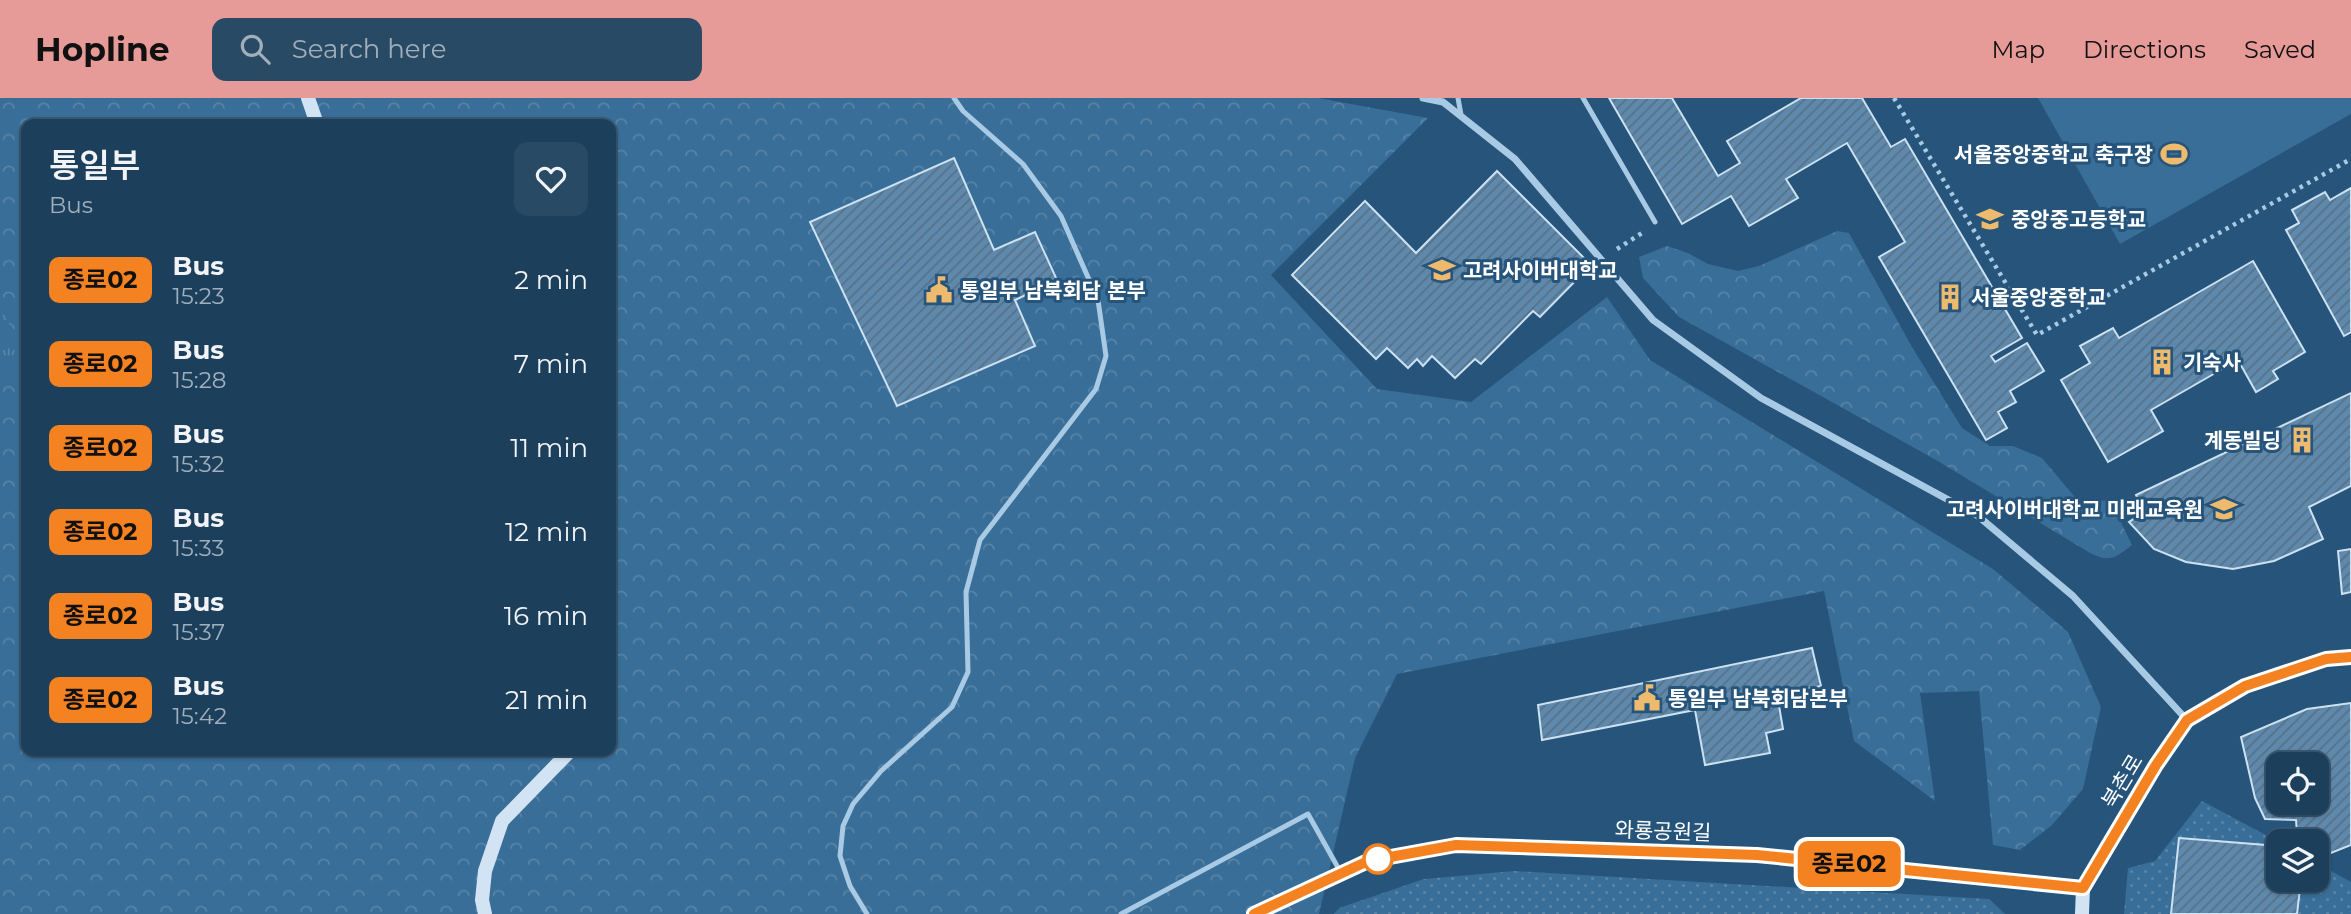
<!DOCTYPE html>
<meta charset="utf-8">
<style>
:root{--surface:#1c3f5c;--page:#294a65;--text:#f1f3f6;--muted:#a0afbb;--line:#3a5872;--accent:#e69b98}
body{margin:0;font-family:Montserrat,"Noto Sans KR",sans-serif;background:var(--page);color:var(--text);height:100vh;display:flex;flex-direction:column;font-size:26px;white-space:nowrap}
*{box-sizing:border-box;margin:0}
p{font-size:23px;color:var(--muted)}
.icon{flex:none;width:38px;height:38px;fill:none;stroke:currentColor;stroke-width:2;stroke-linecap:round;stroke-linejoin:round}
.map{position:relative;flex:1;overflow:hidden}
.side{position:absolute;left:21px;top:21px;width:595px;height:637px;display:flex;flex-direction:column;background:var(--surface);border-radius:14px;box-shadow:0 2px 5px #0004,0 0 0 2px var(--line)}
.side>*{flex:none}
.badge{padding:0 14px;border-radius:10px;font-size:24px;line-height:46px}
.tools{position:absolute;left:2266px;top:654px;display:grid;gap:14px}
.tools a{display:grid;place-items:center;width:63px;height:63px;border-radius:14px;background:var(--surface);box-shadow:0 2px 5px #0004,0 0 0 2px var(--line);font-size:35px}
.map>.badge{position:absolute;translate:-50% -50%;box-shadow:0 0 0 4px #fff}
.round{display:grid;place-items:center;flex:none;width:74px;height:74px;border-radius:14px;background:var(--page)}
.summary{display:flex;align-items:center;justify-content:space-between;height:119px;padding:0 28px}
h1{font-size:33px;font-weight:600;line-height:52px}
ul{padding:0;list-style:none}
li{display:flex;align-items:center;gap:21px;height:84px;padding:0 28px}
li div{flex:1}
li b{display:block;font-size:26px}
li em{font-style:normal}
li .badge{min-width:77px;font-weight:700;text-align:center}
header{display:flex;align-items:center;gap:42px;box-sizing:border-box;height:98px;padding:0 35px;background:var(--accent);color:#111}
header strong{font-size:33px}
nav{display:flex;gap:38px;margin-inline-start:auto;font-size:24px}
.search{width:490px;height:63px;background:var(--page);display:flex;align-items:center;gap:18px;box-sizing:border-box;padding:0 24px;border-radius:14px;color:var(--muted);font-size:26px}
.map>svg:first-child{display:block}
.grass{fill:url(#grass-dots)}
.forest{fill:url(#forest-crowns);fill-rule:evenodd}
.park{fill:url(#park-tufts)}
.pitch{fill:#396e98}
.building{fill:url(#building-hatch);stroke:#cce2f3;stroke-width:2;fill-rule:evenodd}
.lines{fill:none;stroke-linecap:round;stroke-linejoin:round}
.path{stroke:#a9cae4;stroke-width:4.5;stroke-dasharray:3.5 5;stroke-linecap:butt}
.lane{stroke:#a9cae4;stroke-width:5}
.street{stroke:#a9cae4;stroke-width:7}
.secondary{stroke:#d2e4f4;stroke-width:14}
.line-casing{stroke:#fff;stroke-width:16}
.line{stroke:#f58220;stroke-width:10}
.stop-dot{fill:#fff;stroke:#f58220;stroke-width:3.5}
.labels{text-anchor:middle;dominant-baseline:central;stroke-width:6;stroke-linejoin:round;paint-order:stroke}
.poi-label{font-size:21px;font-weight:bold;fill:#fff;stroke:#26547a;text-anchor:start}
.street-label{font-size:21px;fill:#fff;stroke:#26547a}
</style>
<header>
<strong>Hopline</strong>
<div class="search"><svg class="icon" aria-label="search" viewBox="0 0 24 24"><circle cx="10" cy="10" r="6"/><path d="M15 15l6 6"/></svg>Search here</div>
<nav><a>Map</a><a>Directions</a><a>Saved</a></nav>
</header>
<div class="map">
<svg width="2351" height="816" viewBox="0 0 2351 816">
<defs>
<pattern id="grass-dots" width="8" height="8" patternUnits="userSpaceOnUse" patternTransform="scale(1.75)"><rect width="8" height="8" fill="#396e98"/><path d="M2 2h.1M6 6h.1" fill="none" stroke="#5784a7" stroke-width="1.8" stroke-linecap="round"/></pattern>
<pattern id="forest-crowns" width="20" height="18" patternUnits="userSpaceOnUse" patternTransform="scale(1.75)"><rect width="20" height="18" fill="#396e98"/><path d="M2 6a3 3 0 1 1 6 0M12 15a3 3 0 1 1 6 0" fill="none" stroke="#5784a7"/></pattern>
<pattern id="park-tufts" width="24" height="20" patternUnits="userSpaceOnUse" patternTransform="scale(1.75)"><rect width="24" height="20" fill="#396e98"/><path d="M3 7l-1-3M5 7V3M7 7l1-3M15 17l-1-3M17 17v-4M19 17l1-3" fill="none" stroke="#5784a7"/></pattern>
<pattern id="building-hatch" width="6" height="6" patternUnits="userSpaceOnUse" patternTransform="scale(1.75)"><rect width="6" height="6" fill="#5e89ac"/><path d="M-1 1l2-2M0 6l6-6M5 7l2-2" fill="none" stroke="#577186"/></pattern>
</defs>
<rect width="100%" height="100%" fill="#26547a"/>
<g class="grass">
<polygon points="2202,703 2279,744 2278,782 2317,782 2317,765 2351,784 2351,816 2124,816 2128,770 2155,763"/>
<polygon points="1514,773 1989,801 2005,816 1334,816 1339,810 1424,781"/>
</g>
<g class="forest">
<path d="M0,0H1318L1428,20L1271,177L1377,291L1471,304L1607,199L1650,262L1993,471L2068,534L2101,609L2083,691L2052,727L2020,752L1993,747L1979,593L1920,595L1935,703L1854,643L1824,493L1397,576L1355,660L1319,816H0ZM26,26H611V653H26Z"/>
<path d="M1837,133L1849,135L1912,249L1962,330L1990,348H2013L2042,360L2084,410L2096,403L2110,402L2132,447C2115,460 2110,465 2090,455L1936,362L1679,219L1643,180L1639,159L1667,148L1688,155L1708,166L1738,173L1759,168Z"/>
</g>
<polygon class="park" points="0,190 21,276 0,287"/>
<polygon class="pitch" points="2038,0 2351,0 2351,16 2120,146"/>
<g class="building">
<polygon points="1609,0 1672,0 1718,78 1740,65 1727,43 1801,0 1862,0 1891,49 1905,41 2022,240 1991,258 1995,264 2027,245 2044,273 2010,293 2016,304 1998,314 2007,330 1986,342 1879,159 1905,144 1847,45 1786,81 1798,100 1749,128 1731,98 1682,126"/>
<polygon points="954,60 994,152 1035,134 1057,182 1015,202 1035,248 897,308 810,124"/>
<polygon points="1497,73 1591,167 1540,219 1533,213 1481,266 1475,261 1455,280 1432,258 1423,268 1417,261 1408,270 1387,250 1376,261 1292,177 1365,103 1416,155"/>
<polygon points="2351,90 2351,234 2344,238 2286,132 2299,125 2292,112 2325,94 2330,102"/>
<polygon points="2253,163 2305,254 2273,273 2278,281 2256,294 2238,262 2151,312 2163,333 2108,364 2061,282 2090,265 2080,248 2113,230 2119,240"/>
<polygon points="2351,295 2351,388 2309,409 2323,441 2274,463 2233,471 2186,464 2154,451 2129,424 2144,414 2136,397"/>
<polygon points="2351,451 2351,494 2342,496 2338,453"/>
<polygon points="1812,550 1821,588 1777,596 1783,631 1766,635 1770,655 1705,667 1695,612 1542,642 1538,607"/>
<path d="M2351,605V747L2331,755L2317,747V744H2310L2297,736L2296,722L2265,721L2255,700L2241,639L2307,611ZM2278,667H2317V705H2278Z"/>
<polygon points="2179,740 2278,748 2278,782 2301,782 2297,816 2171,816"/>
</g>
<g class="lines">
<g class="path">
<polyline points="1894,0 2037,237 2351,61"/>
<polyline points="1617,151 1642,135"/>
</g>
<g class="lane">
<polyline points="1458,0 1461,17"/>
<polyline points="1583,0 1655,124"/>
<polyline points="867,816 850,788 840,758 843,728 853,706 881,673 952,609 968,574 966,494 980,442 1096,291 1106,258 1098,202 1061,118 1023,66 963,13 954,0"/>
<polyline points="1121,816 1308,716 1341,775"/>
</g>
<polyline class="street" points="1423,0 1443,4 1515,61 1653,222 1761,300 1978,418 2073,498 2187,622"/>
<g class="secondary">
<polyline points="308,0 317,26"/>
<polyline points="485,816 482,802 485,773 502,723 570,653"/>
<polyline points="1253,816 1368,763 1456,747 1757,757 2083,790"/>
<polyline points="2082,816 2083,790 2156,667 2187,622 2245,588 2326,561 2351,559"/>
</g>
</g>
<g class="lines">
<g class="line-casing">
<polyline id="line" points="1254,816 1368,763 1456,747 1757,757 2083,790 2156,667 2187,622 2245,588 2326,561 2351,559"/>
</g>
<use href="#line" class="line"/>
</g>
<defs>
<g id="stadium-bare" transform="scale(2.1)"><path d="M0-5a6.5 5 0 1 0 0 10a6.5 5 0 1 0 0-10ZM-3.5-1.8h7v3.6h-7Z" fill="#edba6e" stroke="#26547a" stroke-width="2.5" paint-order="stroke"/></g>
<g id="school-bare" transform="scale(2.1)"><path d="M0-5L7-2L0 1L-7-2ZM-4 1L0 2.5L4 1V4Q0 6-4 4Z" fill="#edba6e" stroke="#26547a" stroke-width="2.5" paint-order="stroke"/></g>
<g id="university-bare" transform="scale(2.1)"><path d="M0-5L7-2L0 1L-7-2ZM-4 1L0 2.5L4 1V4Q0 6-4 4Z" fill="#edba6e" stroke="#26547a" stroke-width="2.5" paint-order="stroke"/></g>
<g id="civic-bare" transform="scale(2.1)"><path d="M-.6-6.5H3V-4.5H.6V-3L4-1V1h2V6H-6V1h2V-1L-.6-3ZM-1.2 2.5V6h2.4V2.5Z" fill="#edba6e" stroke="#26547a" stroke-width="2.5" paint-order="stroke"/></g>
<g id="building-bare" transform="scale(2.1)"><path d="M-4-6H4V6H1V3H-1V6H-4ZM-2.5-4.3h1.7v1.8h-1.7ZM.8-4.3h1.7v1.8H.8ZM-2.5-1h1.7V.8h-1.7ZM.8-1h1.7V.8H.8Z" fill="#edba6e" stroke="#26547a" stroke-width="2.5" paint-order="stroke"/></g>
</defs>
<g fill-rule="evenodd">
<use href="#stadium-bare" x="2174" y="56"/>
<use href="#school-bare" x="1990" y="121"/>
<use href="#university-bare" x="1442" y="172"/>
<use href="#civic-bare" x="939" y="192"/>
<use href="#building-bare" x="1950" y="199"/>
<use href="#building-bare" x="2162" y="264"/>
<use href="#building-bare" x="2302" y="342"/>
<use href="#university-bare" x="2224" y="411"/>
<use href="#civic-bare" x="1647" y="600"/>
</g>
<circle class="stop-dot" cx="1378" cy="761" r="14"/>
<g class="labels">
<g class="poi-label">
<text x="2153" y="56" text-anchor="end">서울중앙중학교 축구장</text>
<text x="2011" y="121">중앙중고등학교</text>
<text x="1463" y="172">고려사이버대학교</text>
<text x="960" y="192">통일부 남북회담 본부</text>
<text x="1971" y="199">서울중앙중학교</text>
<text x="2183" y="264">기숙사</text>
<text x="2281" y="342" text-anchor="end">계동빌딩</text>
<text x="2203" y="411" text-anchor="end">고려사이버대학교 미래교육원</text>
<text x="1668" y="600">통일부 남북회담본부</text>
</g>
<g class="street-label">
<text transform="translate(2122 683) rotate(-59)">북촌로</text>
<text transform="translate(1663 733) rotate(2)">와룡공원길</text>
</g>
</g>
</svg>
<div class="tools">
<a><svg class="icon" aria-label="locate" viewBox="0 0 24 24"><circle cx="12" cy="12" r="6"/><path d="M12 2v4M12 18v4M2 12h4M18 12h4"/></svg></a>
<a><svg class="icon" aria-label="layers" viewBox="0 0 24 24"><path d="M12 4l9 5-9 5-9-5zM3 14l9 5 9-5"/></svg></a>
</div>
<b class="badge" style="left:1849px;top:766px;background:#f58220;color:#111">종로02</b>
<section class="side">
<div class="summary"><div><h1>통일부</h1><p>Bus</p></div><a class="round"><svg class="icon" aria-label="heart" viewBox="0 0 24 24"><path d="M12 20l-8-8c-3-5 5-10 8-4 3-6 11-1 8 4z"/></svg></a></div>
<ul>
<li><span class="badge" style="background:#f58220;color:#111">종로02</span><div><b>Bus</b><p>15:23</p></div><em>2 min</em></li>
<li><span class="badge" style="background:#f58220;color:#111">종로02</span><div><b>Bus</b><p>15:28</p></div><em>7 min</em></li>
<li><span class="badge" style="background:#f58220;color:#111">종로02</span><div><b>Bus</b><p>15:32</p></div><em>11 min</em></li>
<li><span class="badge" style="background:#f58220;color:#111">종로02</span><div><b>Bus</b><p>15:33</p></div><em>12 min</em></li>
<li><span class="badge" style="background:#f58220;color:#111">종로02</span><div><b>Bus</b><p>15:37</p></div><em>16 min</em></li>
<li><span class="badge" style="background:#f58220;color:#111">종로02</span><div><b>Bus</b><p>15:42</p></div><em>21 min</em></li>
</ul>
</section>
</div>
